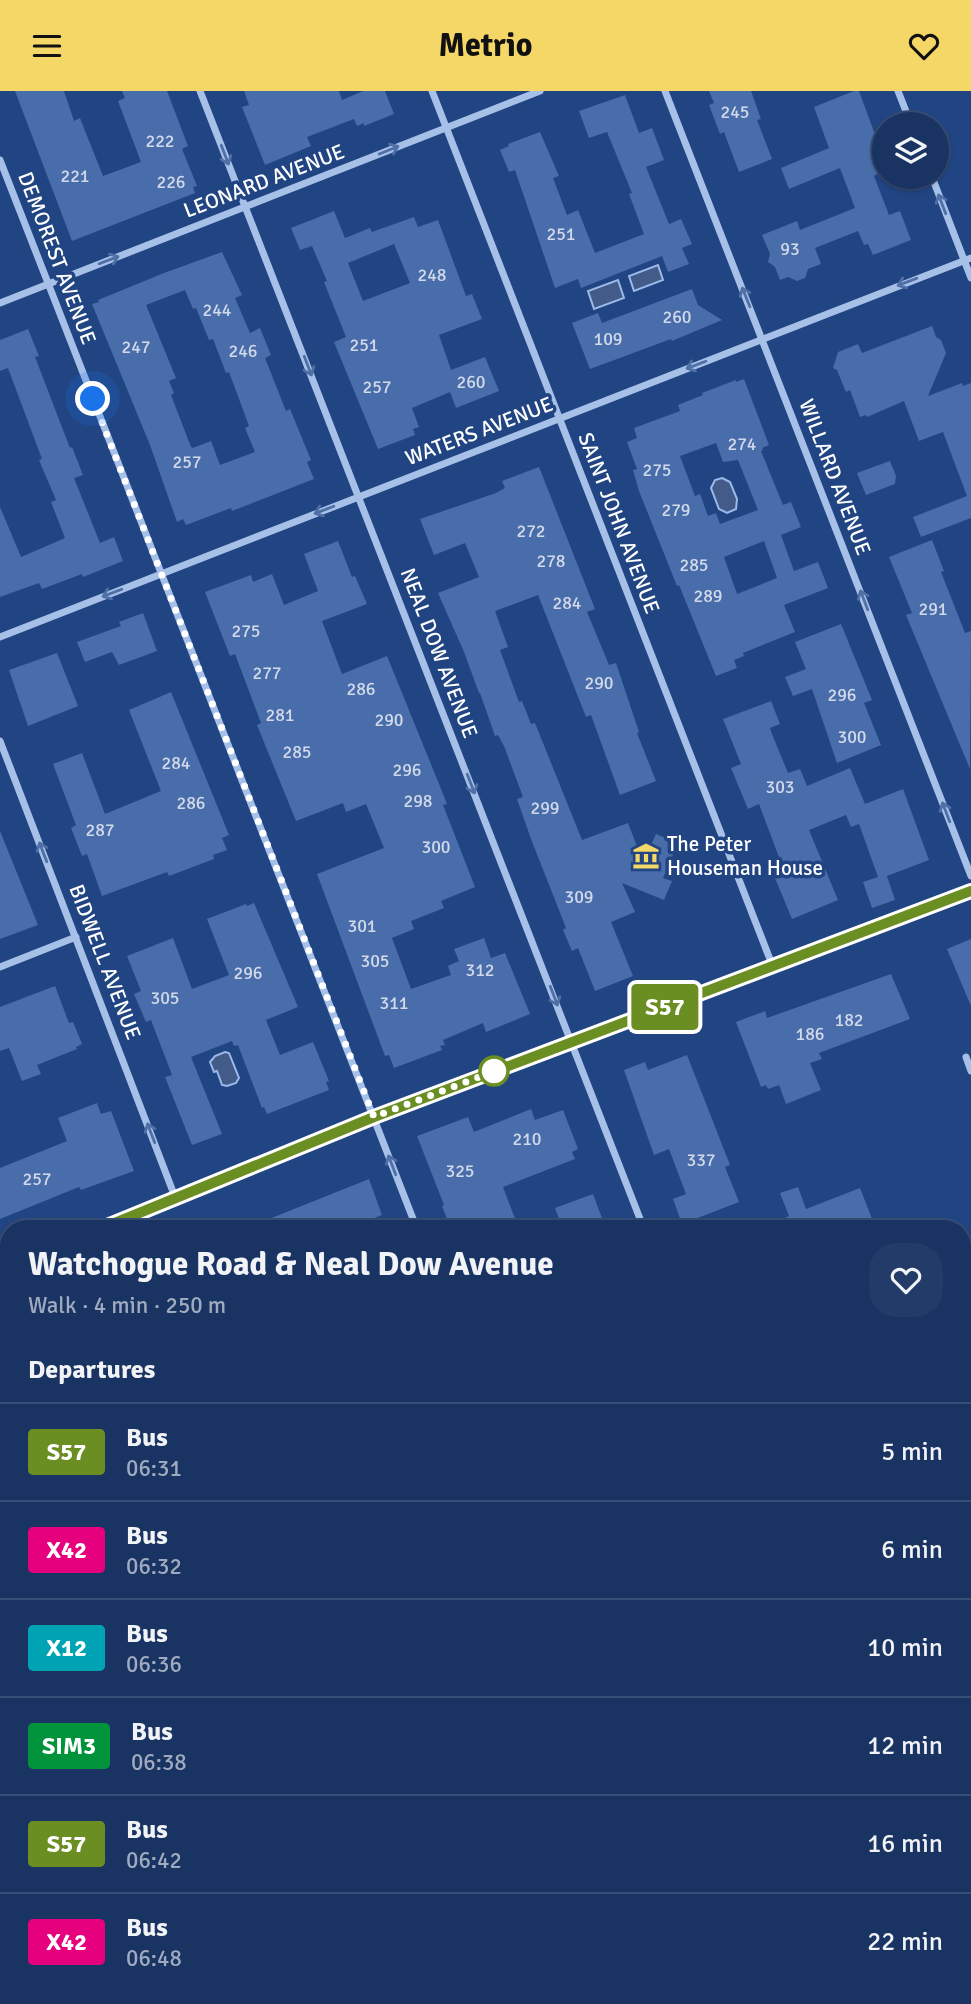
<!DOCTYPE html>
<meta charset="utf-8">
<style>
:root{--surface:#193362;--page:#223b68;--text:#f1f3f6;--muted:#9faabe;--line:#374e77;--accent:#f5d768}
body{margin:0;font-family:Signika,sans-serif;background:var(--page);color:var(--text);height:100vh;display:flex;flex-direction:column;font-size:26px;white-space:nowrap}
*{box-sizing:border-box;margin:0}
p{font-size:23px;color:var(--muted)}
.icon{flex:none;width:38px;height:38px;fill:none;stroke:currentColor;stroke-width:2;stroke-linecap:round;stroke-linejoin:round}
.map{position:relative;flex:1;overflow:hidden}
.details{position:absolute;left:0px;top:1129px;width:971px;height:786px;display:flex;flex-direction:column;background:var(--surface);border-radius:28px 28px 0 0;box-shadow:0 2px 5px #0004,0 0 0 2px var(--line)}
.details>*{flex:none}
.badge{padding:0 14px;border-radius:5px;font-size:24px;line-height:46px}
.tools{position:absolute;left:872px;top:21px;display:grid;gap:14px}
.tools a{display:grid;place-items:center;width:77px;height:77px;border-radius:50%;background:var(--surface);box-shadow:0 2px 5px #0004,0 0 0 2px var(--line);font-size:35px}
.you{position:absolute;width:35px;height:35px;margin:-18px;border:5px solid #fff;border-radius:50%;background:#1a73e8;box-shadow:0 0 0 10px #1a73e833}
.map>.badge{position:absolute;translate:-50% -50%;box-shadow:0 0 0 4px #fff}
h2{padding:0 28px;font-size:26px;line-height:63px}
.round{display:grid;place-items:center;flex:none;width:74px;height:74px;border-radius:28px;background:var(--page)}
.headline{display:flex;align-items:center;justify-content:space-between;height:119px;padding:0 28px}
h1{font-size:33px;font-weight:700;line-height:52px}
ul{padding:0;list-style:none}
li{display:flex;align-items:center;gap:21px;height:98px;padding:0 28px;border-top:2px solid var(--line)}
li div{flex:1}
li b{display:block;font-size:26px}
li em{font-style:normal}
li .badge{min-width:77px;font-weight:700;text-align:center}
header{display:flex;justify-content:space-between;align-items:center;height:91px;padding:0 28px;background:var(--accent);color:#111;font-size:32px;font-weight:700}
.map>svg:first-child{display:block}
.green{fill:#345ca0}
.water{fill:#425b89;stroke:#9bb9e9;stroke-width:2}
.building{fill:#496dab;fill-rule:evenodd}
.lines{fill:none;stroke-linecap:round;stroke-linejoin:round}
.service{stroke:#a7c0e8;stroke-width:5}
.minor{stroke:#a7c0e8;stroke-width:7}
.tertiary{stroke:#a7c0e8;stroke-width:12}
.oneway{stroke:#506fa6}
.line-casing{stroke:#fff;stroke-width:16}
.line{stroke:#6b8e23;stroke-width:10}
.walk{stroke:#fff;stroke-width:7;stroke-dasharray:0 12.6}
.stop-dot{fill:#fff;stroke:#6b8e23;stroke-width:3.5}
.labels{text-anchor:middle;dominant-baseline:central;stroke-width:7;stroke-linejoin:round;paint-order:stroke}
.number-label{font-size:18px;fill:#d2daea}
.street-label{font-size:21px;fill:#fff;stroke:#214482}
.poi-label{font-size:21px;fill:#fff;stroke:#214482;text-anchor:start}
</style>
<header><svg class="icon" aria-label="menu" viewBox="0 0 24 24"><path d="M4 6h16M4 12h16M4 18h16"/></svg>Metrio<svg class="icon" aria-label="heart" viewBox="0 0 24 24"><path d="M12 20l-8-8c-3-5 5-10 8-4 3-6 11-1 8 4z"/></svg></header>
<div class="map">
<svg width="971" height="1913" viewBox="0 0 971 1913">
<rect width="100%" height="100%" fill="#214482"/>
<g class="green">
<polygon points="971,1571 970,1836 971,1865 962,1855 962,1576"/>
<polygon points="755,1906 893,1906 897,1910 893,1913 759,1913"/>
</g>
<g class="water">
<polygon points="658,174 663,189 634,200 629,185"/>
<polygon points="618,189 624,207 594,218 588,200"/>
<polygon points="722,387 730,391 737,408 736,418 727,422 719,418 711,397 715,389"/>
<polygon points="225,961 229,962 239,987 236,992 227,995 222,994 217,980 214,981 210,971 215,965"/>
</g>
<g class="building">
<polygon points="15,0 64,0 74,30 80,27 103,85 141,71 118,10 125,7 122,0 167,0 188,55 182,58 197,95 193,96 195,102 72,150"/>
<polygon points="244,0 339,0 342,9 363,0 385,0 394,23 364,35 364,32 357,35 354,28 307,46 311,55 265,74 242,16 249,14"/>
<polygon points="709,0 751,0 761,28 757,29 772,68 739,81 724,41 720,43 709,14 714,12"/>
<polygon points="854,0 859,0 884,68 884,79 874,85 889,124 900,120 911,149 873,164 868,153 864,154 858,140 815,157 821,173 808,178 805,187 797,190 788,186 780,189 775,176 768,171 770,163 762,144 797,130 800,139 855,117 840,77 789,98 781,77 829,57 814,16"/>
<polygon points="625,4 639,42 652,37 664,69 646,76 669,133 681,128 692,153 682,157 689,173 668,181 662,165 581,197 578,188 555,197 515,79 509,81 500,59 509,55 508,53 540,41 559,85 553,87 567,124 578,119 595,162 644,143 629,103 632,102 607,41 589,47 579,20"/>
<path d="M334,120L345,147L370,137L372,141L414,126L418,136L438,129L466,205L472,203L482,228L439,244L451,279L485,266L499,300L456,317L450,301L412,317L419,336L413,338L415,344L378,358L334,251L346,246L324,191L327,190L312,155L300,159L291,137ZM394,153L410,192L363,210L348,172Z"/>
<path d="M222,161L242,204L235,207L250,242L260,237L271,264L265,267L286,320L290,318L311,369L307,371L314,388L232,420L231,417L186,434L183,428L177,431L150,354L92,213L99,211L98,209L164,182ZM185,199L193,218L196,217L209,249L213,248L226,282L229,281L249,335L245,337L255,361L220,374L211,350L193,357L191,356L171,304L174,302L169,290L176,287L146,214Z"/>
<polygon points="692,198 698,214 722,229 672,250 671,248 590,278 572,232 598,222 602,232"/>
<polygon points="932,235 936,246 941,249 946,262 928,305 962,292 963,295 971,292 971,427 921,446 913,426 967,405 943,341 919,350 904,310 867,326 866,324 860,326 850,299 846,301 837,279 833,277 838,261 858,253 862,262"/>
<polygon points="28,238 39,265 35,266 70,357 72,356 83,384 74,387 100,452 114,446 123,470 83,486 82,483 42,498 39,492 0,506 0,416 21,466 65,447 51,411 56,409 39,369 42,368 8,277 0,280 0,249"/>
<path d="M744,288L769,354L762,357L763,359L761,360L783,414L791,411L801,436L781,444L794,480L818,471L828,497L784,514L795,541L743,562L744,565L734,569L737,577L716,585L679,494L677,495L639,400L633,379L637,378L627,351L637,347L634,337L680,320L678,314L703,304L702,302L736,289V291ZM716,352L723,371L738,369L758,419L720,433L716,422L708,425L700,403L695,405L680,365ZM764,450L777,487L737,503L724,466Z"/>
<polygon points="890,370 896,385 895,393 866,404 857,382"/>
<polygon points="539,376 595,518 587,521 609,574 616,572 639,641 637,642 656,690 620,704 591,624 586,626 538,504 495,520 508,556 500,559 519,611 522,610 531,633 535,632 582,749 628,732 643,771 656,743 678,752 663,787 672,790 664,809 622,792 635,821 611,831 633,885 595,900 578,857 572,860 563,839 566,837 531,748 517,708 523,706 504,655 498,644 495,645 480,602 479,602 464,561 438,502 479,486 465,452 434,464 420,428 496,402 505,397 502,390"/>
<polygon points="932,449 944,480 941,481 965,542 971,540 970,678 906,524 912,522 889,466"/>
<polygon points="338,450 352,486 355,485 367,513 322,530 342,583 387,565 437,688 447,713 443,714 475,796 441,810 444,817 411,830 414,838 392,847 411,898 451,884 448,875 459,870 454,858 484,847 491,867 505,862 530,923 486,941 483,932 443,949 445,954 440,955 442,959 394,977 389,964 385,965 317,783 384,757 366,713 346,721 343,712 296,730 257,634 261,632 235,563 230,565 205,501 251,484 253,491 272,483 284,514 318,500 304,463"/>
<polygon points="143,522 157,560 119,574 112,561 85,571 77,551 121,535 119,531"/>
<polygon points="841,533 872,609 864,612 881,654 837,672 812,598 793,605 785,586 806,578 795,551"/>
<polygon points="57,562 78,615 28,635 9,579"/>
<polygon points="171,601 229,744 222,747 227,759 213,764 214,768 169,785 167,781 102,805 87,763 82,765 71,737 76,734 53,673 82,662 105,723 161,700 129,619"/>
<polygon points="771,610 780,633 770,637 772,643 788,682 800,678 807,695 850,677 865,713 903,698 929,769 887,785 895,809 872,817 863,791 878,786 859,733 851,736 846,724 809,739 838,809 792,828 775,787 782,784 780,779 783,777 759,713 748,718 731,677 741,673 723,628"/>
<polygon points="0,740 38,834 0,848"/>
<polygon points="254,812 298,916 266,929 280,964 313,951 329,990 326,991 329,999 267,1023 264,1016 262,1017 238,954 234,955 232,950 191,966 222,1043 192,1054 165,986 172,984 151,929 146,931 134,903 141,900 127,865 173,847 192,898 229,884 207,828 246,813 247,815"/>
<polygon points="971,848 971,915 947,858"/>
<polygon points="891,883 910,928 819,962 822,968 810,972 821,999 786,1013 779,994 768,998 766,994 761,996 736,931 765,920 767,927"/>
<polygon points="55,895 69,932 73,931 82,953 76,956 77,958 37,974 41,983 22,990 9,957 0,960 0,916"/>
<polygon points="687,964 730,1074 725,1076 739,1111 682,1133 673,1108 686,1103 669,1058 654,1064 624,979 645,971 648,979"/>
<polygon points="97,1012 101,1023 111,1020 134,1080 81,1099 79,1096 0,1128 0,1077 67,1050 58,1027"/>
<polygon points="531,1018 535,1029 563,1019 578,1058 572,1061 575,1068 503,1096 519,1138 451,1138 442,1115 444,1114 417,1045 468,1026 474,1041"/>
<polygon points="369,1088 382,1124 347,1138 244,1138"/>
<polygon points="798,1096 806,1118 860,1097 876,1138 760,1138 789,1125 780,1102"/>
<polygon points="593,1103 606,1138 563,1138 555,1117"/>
</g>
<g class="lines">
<polyline class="service" points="0,1316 9,1312"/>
<g class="minor">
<polyline points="200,0 644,1138"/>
<polyline points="432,0 773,876"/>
<polyline points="665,0 971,785"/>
<polyline points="898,0 911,33"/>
<polyline points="0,69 417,1138"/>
<polyline points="932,86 971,187"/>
<polyline points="0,212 540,0"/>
<polyline points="0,546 971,167"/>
<polyline points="0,650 175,1106"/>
<polyline points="0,876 76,846"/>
<polyline points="966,966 971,980"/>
<polyline points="138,1122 144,1138"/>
<polyline points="962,1320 971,1340"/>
<polyline points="0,1482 9,1478"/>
<polyline points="0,1782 9,1778"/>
<polyline points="0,1830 9,1853"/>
<polyline points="29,1906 32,1913"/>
<polyline points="331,1906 334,1913"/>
<polyline points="545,1906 549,1913"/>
</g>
<g class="tertiary">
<polyline points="100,1138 374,1026 971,800"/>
<polyline points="0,1180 9,1176"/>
</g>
</g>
<defs><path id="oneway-shaft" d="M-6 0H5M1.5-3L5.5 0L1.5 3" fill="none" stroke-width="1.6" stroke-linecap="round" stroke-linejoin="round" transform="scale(1.75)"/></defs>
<g class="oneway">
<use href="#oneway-shaft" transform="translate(389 59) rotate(-22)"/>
<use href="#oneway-shaft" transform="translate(225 64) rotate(69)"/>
<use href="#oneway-shaft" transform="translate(942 113) rotate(-111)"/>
<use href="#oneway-shaft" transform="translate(109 169) rotate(-21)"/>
<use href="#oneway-shaft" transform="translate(907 191) rotate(159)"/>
<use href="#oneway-shaft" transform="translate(746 206) rotate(-112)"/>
<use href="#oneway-shaft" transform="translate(696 274) rotate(159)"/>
<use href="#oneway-shaft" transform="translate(308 275) rotate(69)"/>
<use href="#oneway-shaft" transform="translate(324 419) rotate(159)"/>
<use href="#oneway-shaft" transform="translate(112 502) rotate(159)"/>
<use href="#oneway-shaft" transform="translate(864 509) rotate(-111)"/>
<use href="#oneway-shaft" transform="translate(471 693) rotate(69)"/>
<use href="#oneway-shaft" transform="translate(946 721) rotate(-111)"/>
<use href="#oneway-shaft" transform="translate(43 761) rotate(-111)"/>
<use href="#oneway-shaft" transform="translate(554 905) rotate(69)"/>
<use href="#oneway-shaft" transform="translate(151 1042) rotate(-111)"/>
<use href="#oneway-shaft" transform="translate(392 1074) rotate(-111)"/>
</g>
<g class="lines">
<g class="line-casing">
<polyline id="line" points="100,1138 374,1026 971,800"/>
</g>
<use href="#line" class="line"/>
<polyline class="walk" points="93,308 374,1026 497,979 494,980"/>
</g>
<defs>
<g id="museum-bare" transform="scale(2.1)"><path d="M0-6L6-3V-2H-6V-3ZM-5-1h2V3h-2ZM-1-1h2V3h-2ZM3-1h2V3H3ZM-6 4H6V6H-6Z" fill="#f5d768" stroke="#214482" stroke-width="2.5" paint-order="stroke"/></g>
</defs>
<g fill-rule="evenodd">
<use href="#museum-bare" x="646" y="765"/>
</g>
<circle class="stop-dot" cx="494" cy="980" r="14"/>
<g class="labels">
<g class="number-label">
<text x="735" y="21">245</text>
<text x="160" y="50">222</text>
<text x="75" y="85">221</text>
<text x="171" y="91">226</text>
<text x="561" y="143">251</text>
<text x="790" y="158">93</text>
<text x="432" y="184">248</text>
<text x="217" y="219">244</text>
<text x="677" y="226">260</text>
<text x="608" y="248">109</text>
<text x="364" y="254">251</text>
<text x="136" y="256">247</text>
<text x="243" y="260">246</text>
<text x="471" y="291">260</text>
<text x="377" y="296">257</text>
<text x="742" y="353">274</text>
<text x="187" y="371">257</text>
<text x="657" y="379">275</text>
<text x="676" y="419">279</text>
<text x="531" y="440">272</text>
<text x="551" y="470">278</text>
<text x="694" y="474">285</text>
<text x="708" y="505">289</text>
<text x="567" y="512">284</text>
<text x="933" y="518">291</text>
<text x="246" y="540">275</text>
<text x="267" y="582">277</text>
<text x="599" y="592">290</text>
<text x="361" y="598">286</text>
<text x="842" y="604">296</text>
<text x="280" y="624">281</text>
<text x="389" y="629">290</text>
<text x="852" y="646">300</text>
<text x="297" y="661">285</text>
<text x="176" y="672">284</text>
<text x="407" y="679">296</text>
<text x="780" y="696">303</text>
<text x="418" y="710">298</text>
<text x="191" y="712">286</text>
<text x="545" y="717">299</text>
<text x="100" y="739">287</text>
<text x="436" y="756">300</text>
<text x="579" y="806">309</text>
<text x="362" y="835">301</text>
<text x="375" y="870">305</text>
<text x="480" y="879">312</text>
<text x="248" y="882">296</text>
<text x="165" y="907">305</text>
<text x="394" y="912">311</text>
<text x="849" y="929">182</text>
<text x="810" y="943">186</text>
<text x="527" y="1048">210</text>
<text x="701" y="1069">337</text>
<text x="460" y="1080">325</text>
<text x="37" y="1088">257</text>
</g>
<g class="street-label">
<text transform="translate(264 90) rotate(-21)">LEONARD AVENUE</text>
<text transform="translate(57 167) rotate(69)">DEMOREST AVENUE</text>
<text transform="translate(479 340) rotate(-21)">WATERS AVENUE</text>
<text transform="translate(835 386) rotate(69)">WILLARD AVENUE</text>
<text transform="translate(619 432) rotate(69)">SAINT JOHN AVENUE</text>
<text transform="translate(439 562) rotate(69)">NEAL DOW AVENUE</text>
<text transform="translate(105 871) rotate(69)">BIDWELL AVENUE</text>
</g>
<g class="poi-label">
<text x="667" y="753">The Peter<tspan x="667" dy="24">Houseman House</tspan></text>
</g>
</g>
</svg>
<div class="tools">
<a><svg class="icon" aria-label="layers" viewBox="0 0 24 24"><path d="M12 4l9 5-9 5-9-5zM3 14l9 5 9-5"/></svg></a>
</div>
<div class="you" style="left:93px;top:308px"></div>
<b class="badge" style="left:665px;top:916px;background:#6b8e23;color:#fff">S57</b>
<section class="details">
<div class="headline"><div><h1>Watchogue Road &amp; Neal Dow Avenue</h1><p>Walk · 4 min · 250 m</p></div><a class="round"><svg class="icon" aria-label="heart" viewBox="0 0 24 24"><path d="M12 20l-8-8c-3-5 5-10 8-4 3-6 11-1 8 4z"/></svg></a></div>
<h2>Departures</h2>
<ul>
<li><span class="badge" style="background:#6b8e23;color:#fff">S57</span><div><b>Bus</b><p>06:31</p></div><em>5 min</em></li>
<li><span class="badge" style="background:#e6007e;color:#fff">X42</span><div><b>Bus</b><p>06:32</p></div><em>6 min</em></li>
<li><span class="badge" style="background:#00a3b4;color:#fff">X12</span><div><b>Bus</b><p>06:36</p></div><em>10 min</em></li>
<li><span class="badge" style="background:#00933c;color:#fff">SIM3</span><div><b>Bus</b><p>06:38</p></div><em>12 min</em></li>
<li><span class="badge" style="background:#6b8e23;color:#fff">S57</span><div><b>Bus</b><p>06:42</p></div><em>16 min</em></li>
<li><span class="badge" style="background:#e6007e;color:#fff">X42</span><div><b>Bus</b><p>06:48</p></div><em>22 min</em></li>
</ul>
</section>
</div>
